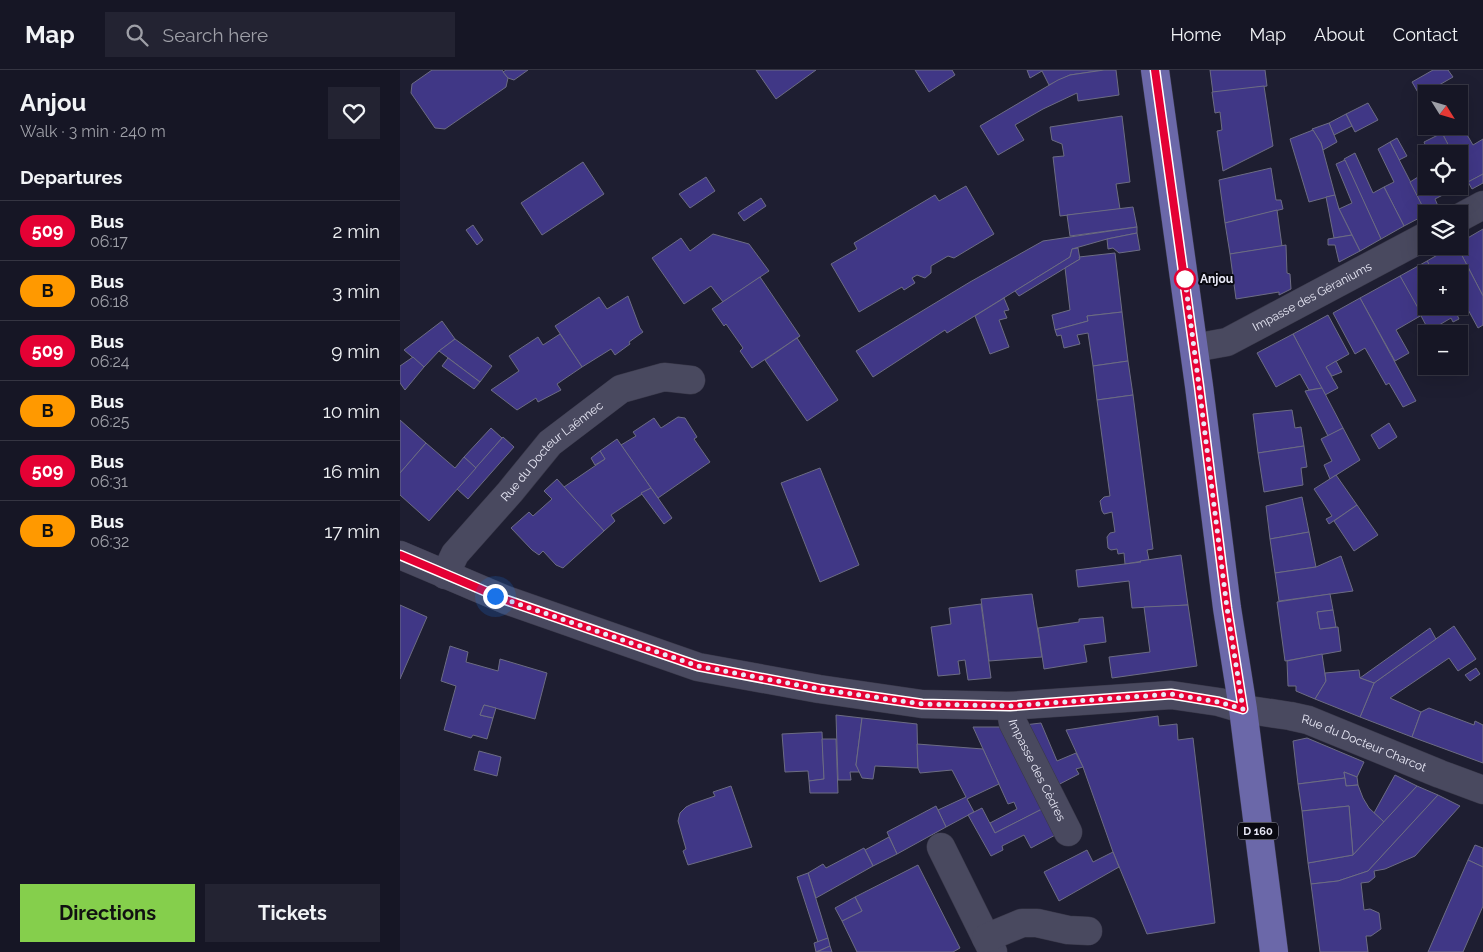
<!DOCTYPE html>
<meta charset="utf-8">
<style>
:root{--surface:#161625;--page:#232332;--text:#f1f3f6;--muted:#9e9fa7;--line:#353542;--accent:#85cf4c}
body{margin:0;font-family:Raleway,sans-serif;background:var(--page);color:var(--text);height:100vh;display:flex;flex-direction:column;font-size:19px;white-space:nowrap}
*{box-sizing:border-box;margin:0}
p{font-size:16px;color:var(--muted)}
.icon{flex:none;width:28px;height:28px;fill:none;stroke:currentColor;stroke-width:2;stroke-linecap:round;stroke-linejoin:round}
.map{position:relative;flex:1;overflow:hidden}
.panel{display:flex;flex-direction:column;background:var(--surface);width:400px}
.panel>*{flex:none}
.badge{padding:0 10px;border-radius:16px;font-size:18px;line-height:32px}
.needle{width:32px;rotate:127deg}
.controls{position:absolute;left:1018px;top:15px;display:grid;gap:10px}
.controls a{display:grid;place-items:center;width:50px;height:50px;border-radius:0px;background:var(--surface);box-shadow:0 5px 20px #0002,0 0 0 1px var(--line);font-size:25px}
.you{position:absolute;width:25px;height:25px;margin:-12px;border:4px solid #fff;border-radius:50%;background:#1a73e8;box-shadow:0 0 0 8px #1a73e833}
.map>.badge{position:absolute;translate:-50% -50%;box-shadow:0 0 0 2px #fff}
h2{padding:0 20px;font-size:19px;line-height:45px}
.round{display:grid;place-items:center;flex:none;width:52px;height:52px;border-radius:0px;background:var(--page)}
.overview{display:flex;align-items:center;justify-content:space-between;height:85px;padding:0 20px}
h1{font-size:24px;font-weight:700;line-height:38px}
.button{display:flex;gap:10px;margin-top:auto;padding:10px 20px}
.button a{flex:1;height:58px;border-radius:0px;background:var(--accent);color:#111;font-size:20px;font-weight:700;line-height:58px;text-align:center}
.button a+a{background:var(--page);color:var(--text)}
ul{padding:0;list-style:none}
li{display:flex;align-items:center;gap:15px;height:60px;padding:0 20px;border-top:1px solid var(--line)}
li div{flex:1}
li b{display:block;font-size:19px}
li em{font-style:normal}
li .badge{min-width:55px;font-weight:700;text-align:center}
header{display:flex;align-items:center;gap:30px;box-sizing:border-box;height:70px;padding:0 25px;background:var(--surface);border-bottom:1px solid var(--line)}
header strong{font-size:24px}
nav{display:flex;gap:28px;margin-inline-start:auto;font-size:18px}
.search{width:350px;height:45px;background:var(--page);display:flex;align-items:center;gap:12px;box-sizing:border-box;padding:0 18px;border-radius:0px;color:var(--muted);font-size:19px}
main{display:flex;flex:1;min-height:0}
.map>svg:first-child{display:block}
.building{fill:#403786;stroke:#6c6c83}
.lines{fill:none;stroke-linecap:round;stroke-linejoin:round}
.minor-casing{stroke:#393849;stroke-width:29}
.major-casing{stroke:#393849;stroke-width:29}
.minor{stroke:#49495f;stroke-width:28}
.major{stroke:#6b68a9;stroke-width:28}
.line-casing{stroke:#fff;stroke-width:11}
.line{stroke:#e40134;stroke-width:8}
.walk{stroke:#e8e8f6;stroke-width:5;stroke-dasharray:0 9}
.stop-dot{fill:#fff;stroke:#e40134;stroke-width:2.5}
.labels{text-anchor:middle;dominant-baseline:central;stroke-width:4;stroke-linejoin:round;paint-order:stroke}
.shield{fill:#090911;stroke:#a5a5b1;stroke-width:1}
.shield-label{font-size:11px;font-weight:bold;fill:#e8e8f6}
.stop-label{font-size:12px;font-weight:bold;fill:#e8e8f6;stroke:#090911;text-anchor:start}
.street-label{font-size:12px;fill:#e8e8f6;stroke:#090911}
</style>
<header>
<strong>Map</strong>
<div class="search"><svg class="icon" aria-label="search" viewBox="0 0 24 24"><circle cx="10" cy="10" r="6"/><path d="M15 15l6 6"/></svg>Search here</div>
<nav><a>Home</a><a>Map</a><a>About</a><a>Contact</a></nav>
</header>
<main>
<section class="panel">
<div class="overview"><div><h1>Anjou</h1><p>Walk · 3 min · 240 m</p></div><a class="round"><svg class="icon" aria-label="heart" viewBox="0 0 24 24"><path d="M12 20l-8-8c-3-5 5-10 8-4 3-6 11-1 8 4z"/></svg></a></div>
<h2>Departures</h2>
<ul>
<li><span class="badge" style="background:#e40134;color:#fff">509</span><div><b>Bus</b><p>06:17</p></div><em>2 min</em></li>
<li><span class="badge" style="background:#f90;color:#111">B</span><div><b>Bus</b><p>06:18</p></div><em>3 min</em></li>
<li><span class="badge" style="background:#e40134;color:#fff">509</span><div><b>Bus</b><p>06:24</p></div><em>9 min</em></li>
<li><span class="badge" style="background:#f90;color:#111">B</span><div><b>Bus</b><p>06:25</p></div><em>10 min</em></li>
<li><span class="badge" style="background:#e40134;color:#fff">509</span><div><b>Bus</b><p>06:31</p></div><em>16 min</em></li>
<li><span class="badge" style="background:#f90;color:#111">B</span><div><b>Bus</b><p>06:32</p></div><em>17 min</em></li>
</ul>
<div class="button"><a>Directions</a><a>Tickets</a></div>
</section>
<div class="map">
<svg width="1083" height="882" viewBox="0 0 1083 882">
<rect width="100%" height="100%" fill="#1e1e31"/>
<g class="building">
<polygon points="32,0 102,0 108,8 106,17 45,59 35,58 11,23 12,14"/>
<polygon points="106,0 128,0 114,10 108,8 103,2"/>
<polygon points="356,0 416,0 376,29"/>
<polygon points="515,0 552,0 555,5 529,22"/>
<polygon points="627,0 704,0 670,5 649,15 642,1 630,8"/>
<polygon points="704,0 716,0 719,25 678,31 677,23 643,39 615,55 624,70 598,85 580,56 658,10 670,5"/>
<polygon points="810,0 865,0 867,16 813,23"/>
<polygon points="1033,0 1048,0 1053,7 1020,26 1012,12"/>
<polygon points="864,16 873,76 823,101 817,61 822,60 820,42 815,43 812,22"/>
<polygon points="968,33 978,50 955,62 946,44"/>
<polygon points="946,44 952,56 934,65 929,53"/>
<polygon points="722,46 730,112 716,114 720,139 660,146 653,87 664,86 662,74 652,70 650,57"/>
<polygon points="1059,51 1073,75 1083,69 1083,104 1068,112 1059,95 1059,84 1053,84 1041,61 1050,56 1059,56"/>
<polygon points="929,53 937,72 923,80 921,73 912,59"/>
<polygon points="913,60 921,73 935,125 909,132 890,69"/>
<polygon points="1042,63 1053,84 1029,84 1024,72"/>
<polygon points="997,68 1007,86 999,90 990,72"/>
<polygon points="990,72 1027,144 1004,156 984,117 994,112 978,79"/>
<polygon points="955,83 973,123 984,117 1004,156 981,169 944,89"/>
<polygon points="945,90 981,169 960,181 939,139 952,133 936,94"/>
<polygon points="183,92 204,124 142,165 121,133"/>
<polygon points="1059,95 1068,112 1035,129 1038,136 1026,143 1010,112 1026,102 1026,116 1059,116"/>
<polygon points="871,98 876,130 881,130 883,139 825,153 819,110"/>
<polygon points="1083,104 1083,113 1072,119 1068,112"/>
<polygon points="306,107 315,121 290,138 279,124"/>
<polygon points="566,116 594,164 554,188 548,186 531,196 531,203 525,208 517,205 512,208 515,213 504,220 502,217 459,242 431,194 457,179 454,173 535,125 539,131"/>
<polygon points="935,125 939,139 952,165 934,168 926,127"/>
<polygon points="361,128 366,136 344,151 338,143"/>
<polygon points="733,137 737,157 670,166 667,145"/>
<polygon points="877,140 882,176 830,184 825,153"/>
<polygon points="73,155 83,170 77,175 66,160"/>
<polygon points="737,157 737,163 707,169 672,179 670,187 547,263 545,260 473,307 456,281 570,212 643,171"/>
<polygon points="1083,159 1083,226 1057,176 1059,176 1059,173"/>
<polygon points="737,163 740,180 719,183 713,178 708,179 707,169"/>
<polygon points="313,164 349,174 369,201 323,232 311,216 284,234 252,188 281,168 290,181"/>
<polygon points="952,165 960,181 939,192 935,175 928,175 928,169"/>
<polygon points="886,175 887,203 890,204 891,219 879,225 879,222 836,229 830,184"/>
<polygon points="1053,176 1057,176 1083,226 1083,255 1078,258 1059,223 1059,204 1035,204 1027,191"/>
<polygon points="678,178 680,189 619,226 615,221 670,187 672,179"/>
<polygon points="715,183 722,242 687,246 688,251 655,260 652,245 670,240 665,198 680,189 679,187"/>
<polygon points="1027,191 1035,204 1026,204 1026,236 1053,236 1059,249 1053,252 1051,248 1029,261 1000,206"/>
<polygon points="1000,206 1022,245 996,260 1009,283 995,291 960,228"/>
<polygon points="360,207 400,266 352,298 340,281 343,278 326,254 324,256 312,239"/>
<polygon points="228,226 240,258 243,262 229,272 230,274 215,285 211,279 182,297 155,256 199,227 207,239"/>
<polygon points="604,228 609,240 604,241 607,248 599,250 609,277 590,284 575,246"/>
<polygon points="960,228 1016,331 1003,337 989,313 986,315 965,278 955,284 933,243"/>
<polygon points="722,242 728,291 693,296 688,263 677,265 680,274 664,278 661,265 657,266 655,260 688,251 687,246"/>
<polygon points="928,245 949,284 926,297 938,318 925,325 893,264"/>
<polygon points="42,251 55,269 39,281 24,297 4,280"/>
<polygon points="160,264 182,297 157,314 161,320 138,332 136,328 117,340 91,320 119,301 109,286 138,267 143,275"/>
<polygon points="893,264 918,311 922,318 909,320 900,304 876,317 857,283"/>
<polygon points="397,268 438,330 407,351 365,290"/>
<polygon points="55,269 92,296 80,312 39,281"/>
<polygon points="13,287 24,297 5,320 0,313 0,296"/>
<polygon points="48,288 80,312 74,319 42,296"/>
<polygon points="728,291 733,325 697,330 693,296"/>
<polygon points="936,291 942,302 932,306 926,297"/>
<polygon points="922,318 943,358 928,366 905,321"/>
<polygon points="733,325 753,479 747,480 749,490 725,494 724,483 718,484 717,479 711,480 708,478 707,467 710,463 715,462 712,442 704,444 702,441 700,431 704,427 710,426 697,330"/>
<polygon points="892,340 895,358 901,357 904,376 858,383 853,344"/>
<polygon points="278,347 285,348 297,367 294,369 310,392 258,428 221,375 236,366 233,362 254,348 261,358"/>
<polygon points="0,350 26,373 0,403"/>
<polygon points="989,353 997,367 979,379 971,365"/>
<polygon points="91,358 102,368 76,398 64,387"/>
<polygon points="943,358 960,390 930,409 924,395 932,391 921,369"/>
<polygon points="103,367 114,377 68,429 57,419"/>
<polygon points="217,369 251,418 211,445 215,451 204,461 164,417 205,389 200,381"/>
<polygon points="26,373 55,398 64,387 76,398 29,451 0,425 0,403"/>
<polygon points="904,376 907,397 901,398 903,415 864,422 858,383"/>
<polygon points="200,381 205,389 195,395 191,388"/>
<polygon points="420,398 459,495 420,512 381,413"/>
<polygon points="936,405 957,435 929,454 926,449 932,446 914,419"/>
<polygon points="157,409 204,461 163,498 156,495 143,481 139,485 132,480 111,458 129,442 133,446 152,429 144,421"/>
<polygon points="251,418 272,448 264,454 241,423"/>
<polygon points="902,427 909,462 870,469 866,436"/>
<polygon points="957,435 978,465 954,481 934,451"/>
<polygon points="909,462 916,497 875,503 870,469"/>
<polygon points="781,485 788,535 732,538 729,511 678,517 676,500 741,492 740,491"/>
<polygon points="941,486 953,521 879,531 875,503 916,497"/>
<polygon points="632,524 642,587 589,591 581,529"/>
<polygon points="930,524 933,540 917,542 920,559 938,557 941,581 885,591 877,532"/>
<polygon points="581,534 591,608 568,610 565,590 558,591 560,604 538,606 531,557 551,554 549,538"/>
<polygon points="0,535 27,547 0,609"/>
<polygon points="788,535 797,596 712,608 709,587 750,582 744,537"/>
<polygon points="933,540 936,557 920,559 917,542"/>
<polygon points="703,547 706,572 684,575 687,592 644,599 638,558 679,552 679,549"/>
<polygon points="1054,556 1076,589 1058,601 1049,588 990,628 1021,642 1012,667 960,647 974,613"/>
<polygon points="1030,558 1036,569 974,613 960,608"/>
<polygon points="50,576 68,582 66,592 98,601 100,589 147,603 135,649 84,635 80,645 93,648 87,669 73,665 71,668 44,660 56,616 41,611"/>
<polygon points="922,584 926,611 915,629 896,621 896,616 888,616 887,591"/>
<polygon points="1076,598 1080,604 1070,611 1065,605"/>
<polygon points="959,600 960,608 974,613 960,647 915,629 926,611 925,603"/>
<polygon points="84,635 96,638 93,648 80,645"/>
<polygon points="1029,638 1074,655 1075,651 1083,655 1083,693 1012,667 1021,642"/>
<polygon points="436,645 462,648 456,695 460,702 450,702 451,710 438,710"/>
<polygon points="758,646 759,656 777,654 778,670 793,668 815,853 747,864 713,782 683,697 666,660"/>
<polygon points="462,648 517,654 518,698 475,696 473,709 462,708 456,695"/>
<polygon points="641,653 657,691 676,683 683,697 676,699 679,704 654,717 624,655"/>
<polygon points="573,657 601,657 646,737 595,763 590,753 617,739 614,732 608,734"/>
<polygon points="422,662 424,709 409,711 408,701 385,702 382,664"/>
<polygon points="907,668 964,692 957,707 944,702 945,708 898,714 893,671"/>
<polygon points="422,669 436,669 438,723 410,723 409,711 424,709"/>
<polygon points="517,674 583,679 599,714 567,729 574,742 546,757 538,740 566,727 552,700 520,703 518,698"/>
<polygon points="79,681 101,687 97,706 74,700"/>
<polygon points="944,702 957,707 958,715 946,716"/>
<polygon points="995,705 1017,716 984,752 974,743"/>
<polygon points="945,708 946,716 958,715 963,728 969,738 984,752 953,785 949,736 902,741 898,714"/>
<polygon points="331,716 352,777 288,795 283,781 286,779 278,751 280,743 286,737 292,734 315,726 313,722"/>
<polygon points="1017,716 1038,725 968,801 938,811 911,814 908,793 953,785"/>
<polygon points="1038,725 1060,736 1015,786 985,799 974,801 975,807 969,812 961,813 964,840 970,839 979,843 981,859 971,866 966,866 968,882 920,882 911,814 938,811 968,801"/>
<polygon points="536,736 546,757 497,784 487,762"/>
<polygon points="949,736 953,785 908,793 902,741"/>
<polygon points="646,737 659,763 631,778 624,765 602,776 603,780 591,786 568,745 582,738 595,763"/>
<polygon points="489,767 497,784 473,796 465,780"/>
<polygon points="1075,775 1083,778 1083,797 1068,790"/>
<polygon points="464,778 473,796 416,828 408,803 423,794 426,798"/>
<polygon points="687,780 693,792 713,782 719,797 659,831 644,802"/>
<polygon points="1068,790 1083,797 1083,836 1063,882 1028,882"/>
<polygon points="518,795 560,878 553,882 457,882 442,851 462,841 455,827"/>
<polygon points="408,803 428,868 418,872 397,807"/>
<polygon points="455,827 462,841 442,851 435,838"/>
<polygon points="428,868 430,876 416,882 414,873"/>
<polygon points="430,876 432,882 417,882"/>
</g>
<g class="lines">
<g class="minor-casing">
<g id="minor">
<polyline points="1059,148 1083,135"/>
<path id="s1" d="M794,278L827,272L1026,166"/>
<path id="s2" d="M0,485L106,530L298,597L419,619L522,634L610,636L771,625L819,632L843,639L890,646L908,650L1040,704L1083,720"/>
<path id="s3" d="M45,505L55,484L110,422L150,373L221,319L264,307L291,310"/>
<path id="s4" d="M610,636L613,653L668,762"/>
<polyline points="541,777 593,882"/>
<polyline points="586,868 622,853 637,853 668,860 688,861"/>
</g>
</g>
<g class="major-casing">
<polyline id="major" points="755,0 799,316 827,538 843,639 874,882"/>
</g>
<use href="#minor" class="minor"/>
<use href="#major" class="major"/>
</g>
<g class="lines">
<g class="line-casing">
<polyline id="line" points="0,485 106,530 298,596 419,619 522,634 610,636 771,624 819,632 843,639 827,538 799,316 755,0"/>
</g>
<use href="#line" class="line"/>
<polyline class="walk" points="95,526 298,596 419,619 522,634 610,636 771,624 819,632 843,639 827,538 799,316 784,202 785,209"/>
</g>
<circle class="stop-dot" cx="785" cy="209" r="10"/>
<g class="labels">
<rect class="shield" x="838" y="752.5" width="40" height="17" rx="4"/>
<g class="shield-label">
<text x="858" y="761">D 160</text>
</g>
<g class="stop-label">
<text x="800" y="209">Anjou</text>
</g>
<g class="street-label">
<text stroke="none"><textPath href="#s1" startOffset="130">Impasse des Géraniums</textPath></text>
<text stroke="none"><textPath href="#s3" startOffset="165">Rue du Docteur Laënnec</textPath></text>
<text stroke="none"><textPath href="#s2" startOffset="995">Rue du Docteur Charcot</textPath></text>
<text stroke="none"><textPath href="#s4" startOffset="70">Impasse des Cèdres</textPath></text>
</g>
</g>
</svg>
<div class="controls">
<a><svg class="needle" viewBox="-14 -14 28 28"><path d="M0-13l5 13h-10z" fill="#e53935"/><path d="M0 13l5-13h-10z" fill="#9e9fa7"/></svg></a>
<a><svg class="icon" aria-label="locate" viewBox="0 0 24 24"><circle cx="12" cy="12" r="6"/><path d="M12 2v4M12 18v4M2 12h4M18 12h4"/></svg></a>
<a><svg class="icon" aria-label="layers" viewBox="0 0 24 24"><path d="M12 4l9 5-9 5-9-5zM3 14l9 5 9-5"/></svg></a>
<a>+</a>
<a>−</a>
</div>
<div class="you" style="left:95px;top:526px"></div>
</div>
</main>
